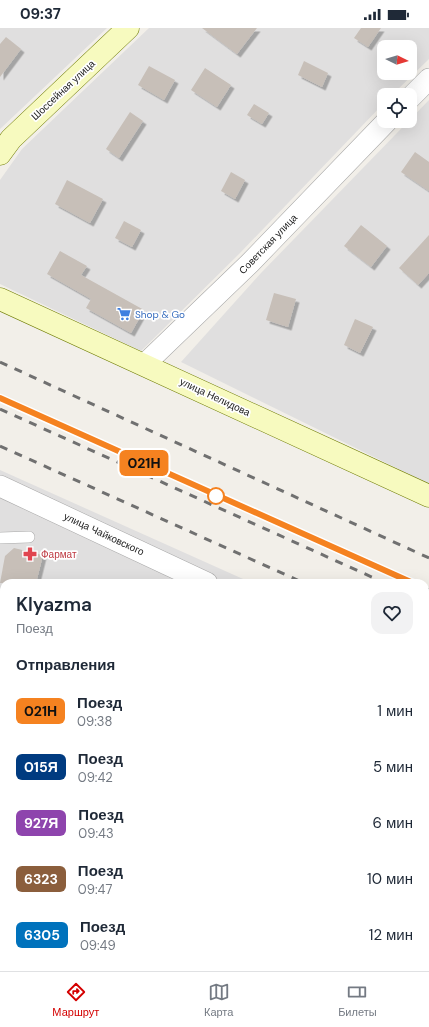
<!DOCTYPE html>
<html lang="ru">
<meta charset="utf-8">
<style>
:root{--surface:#fff;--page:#f2f2f3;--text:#1f2937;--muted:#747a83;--line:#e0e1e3;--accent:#d40000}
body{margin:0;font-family:"DM Sans",sans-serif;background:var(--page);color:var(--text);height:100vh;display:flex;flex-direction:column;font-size:15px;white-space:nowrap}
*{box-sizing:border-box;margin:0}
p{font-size:13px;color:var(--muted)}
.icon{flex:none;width:22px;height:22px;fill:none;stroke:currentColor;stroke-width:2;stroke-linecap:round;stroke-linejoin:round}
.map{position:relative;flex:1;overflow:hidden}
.sheet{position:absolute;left:0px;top:551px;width:429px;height:392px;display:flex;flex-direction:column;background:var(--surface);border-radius:12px 12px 0 0;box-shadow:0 4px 16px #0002}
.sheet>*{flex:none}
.badge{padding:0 8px;border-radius:6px;font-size:14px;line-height:26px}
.needle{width:26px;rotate:95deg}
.fabs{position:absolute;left:377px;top:12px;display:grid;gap:8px}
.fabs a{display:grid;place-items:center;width:40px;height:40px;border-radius:8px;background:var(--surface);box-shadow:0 4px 16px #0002;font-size:20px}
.map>.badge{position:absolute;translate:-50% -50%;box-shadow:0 0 0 2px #fff}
h2{padding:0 16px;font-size:15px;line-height:36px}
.round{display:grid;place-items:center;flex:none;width:42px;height:42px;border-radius:12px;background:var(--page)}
.overview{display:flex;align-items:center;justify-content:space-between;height:68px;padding:0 16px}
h1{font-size:19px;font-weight:600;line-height:30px}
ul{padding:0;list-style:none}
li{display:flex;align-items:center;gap:12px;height:56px;padding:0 16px}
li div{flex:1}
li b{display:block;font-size:15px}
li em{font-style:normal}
li .badge{min-width:44px;font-weight:700;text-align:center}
.status{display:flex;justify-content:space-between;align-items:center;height:28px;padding:0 20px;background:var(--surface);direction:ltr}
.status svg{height:11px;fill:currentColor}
.menu{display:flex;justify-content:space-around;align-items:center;height:56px;border-top:1px solid var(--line);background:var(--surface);font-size:11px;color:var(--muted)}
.menu a{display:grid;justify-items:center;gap:2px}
.menu .current{color:var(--accent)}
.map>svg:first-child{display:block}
.residential{fill:#e0dfdf;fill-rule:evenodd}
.building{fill:#c7bfb8;filter:url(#shadow)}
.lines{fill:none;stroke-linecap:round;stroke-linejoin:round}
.lane-casing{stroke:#a9a9a9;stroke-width:12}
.street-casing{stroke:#a9a9a9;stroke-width:22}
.secondary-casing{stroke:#707d05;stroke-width:23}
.lane{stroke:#fff;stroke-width:11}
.street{stroke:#fff;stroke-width:21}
.secondary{stroke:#f7fabf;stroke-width:22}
.rail{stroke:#707070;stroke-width:3;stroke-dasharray:8 8;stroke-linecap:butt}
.line-casing{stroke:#fff;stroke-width:9}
.line{stroke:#f58220;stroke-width:6}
.stop-dot{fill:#fff;stroke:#f58220;stroke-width:2}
.labels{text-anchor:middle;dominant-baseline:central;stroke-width:3.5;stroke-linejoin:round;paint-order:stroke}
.street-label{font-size:10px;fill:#222;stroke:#fff}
.shop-label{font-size:10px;fill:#366cbe;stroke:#fff;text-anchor:start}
.health-label{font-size:10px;fill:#be3a42;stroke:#fff;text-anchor:start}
</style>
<div class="status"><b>09:37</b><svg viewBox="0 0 49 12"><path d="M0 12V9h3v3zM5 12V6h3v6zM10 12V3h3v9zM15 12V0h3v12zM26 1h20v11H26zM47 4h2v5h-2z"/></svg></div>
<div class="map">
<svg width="429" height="943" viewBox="0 0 429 943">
<defs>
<filter id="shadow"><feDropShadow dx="3.5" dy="3.5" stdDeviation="0" flood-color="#0004"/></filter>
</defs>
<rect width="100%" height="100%" fill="#f2efe9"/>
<g class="residential">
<polygon points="0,0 107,0 0,101"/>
<path d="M149,0H429V31L392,67H384V75L240,225L141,323L0,256V152L22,121ZM384,19H410V45H384Z"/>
<polygon points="429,72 429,456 181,334 261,245"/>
<polygon points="0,442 252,555 4,555 4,939 425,939 425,631 429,633 429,943 0,943"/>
</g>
<g class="building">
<polygon points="202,0 257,0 237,26"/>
<polygon points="361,0 381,0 368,19 354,10"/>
<polygon points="6,9 21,21 0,49 0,16"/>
<polygon points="304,33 328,45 322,59 298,47"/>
<polygon points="149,38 175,52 164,72 138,57"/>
<polygon points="205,40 231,57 217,79 191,62"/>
<polygon points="254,76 269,85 262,96 247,87"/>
<polygon points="130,84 143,93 119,130 106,121"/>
<polygon points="415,124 429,134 429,163 401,144"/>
<polygon points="231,144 245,152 235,171 221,163"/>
<polygon points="67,152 103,171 90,195 55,176"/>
<polygon points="124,193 141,202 132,219 115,210"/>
<polygon points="361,197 387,218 371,239 344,218"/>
<polygon points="429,207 429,245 418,257 399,240"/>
<polygon points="60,223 87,238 81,247 144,282 131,305 86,280 91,271 47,246"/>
<polygon points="274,265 296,271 288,299 266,292"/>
<polygon points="355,291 373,299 360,325 344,317"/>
<polygon points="14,520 43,527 36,555 0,555 5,528"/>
</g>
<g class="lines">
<g class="lane-casing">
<polyline id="lane" points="0,510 29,509"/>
</g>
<g class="street-casing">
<g id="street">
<polyline points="410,70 429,51"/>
<polyline points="145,336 250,235 387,93"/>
<polyline points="0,458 207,555"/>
<polyline points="425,645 429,647"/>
<polyline points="425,865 429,867"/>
</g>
</g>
<g class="secondary-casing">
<g id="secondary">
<polyline points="0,126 11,111 128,0"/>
<polyline points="0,271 429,468"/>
<polyline points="0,788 4,788"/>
<polyline points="410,943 410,939"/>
</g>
</g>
<use href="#lane" class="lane"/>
<use href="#street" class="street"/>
<use href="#secondary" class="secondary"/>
<g class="rail">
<polyline points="0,334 429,530"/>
<polyline points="0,370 413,555"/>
<polyline points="0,381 385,555"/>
<polyline points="0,418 304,555"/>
<polyline points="425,560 429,562"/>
<polyline points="425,573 429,575"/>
<polyline points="425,610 429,611"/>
</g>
</g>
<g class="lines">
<g class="line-casing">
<polyline id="line" points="0,370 413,555"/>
</g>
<use href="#line" class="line"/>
</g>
<defs>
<g id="supermarket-bare" transform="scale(1.08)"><path d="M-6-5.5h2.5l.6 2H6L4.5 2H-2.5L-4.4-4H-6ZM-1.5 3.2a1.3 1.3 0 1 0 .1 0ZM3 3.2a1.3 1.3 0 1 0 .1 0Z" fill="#3f7fe0" stroke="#fff" stroke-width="2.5" paint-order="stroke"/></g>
<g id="pharmacy-bare" transform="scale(1.08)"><path d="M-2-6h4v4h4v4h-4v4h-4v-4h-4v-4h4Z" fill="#e0444e" stroke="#fff" stroke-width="2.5" paint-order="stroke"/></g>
</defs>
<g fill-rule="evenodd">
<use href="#supermarket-bare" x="124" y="286"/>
<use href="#pharmacy-bare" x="30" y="526"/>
</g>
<circle class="stop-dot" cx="216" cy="468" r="8"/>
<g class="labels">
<g class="street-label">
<text transform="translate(63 62) rotate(-43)">Шоссейная улица</text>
<text transform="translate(268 216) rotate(-46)">Советская улица</text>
<text transform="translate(215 369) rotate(25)">улица Нелидова</text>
<text transform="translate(104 506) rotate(25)">улица Чайковского</text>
</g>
<g class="shop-label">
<text x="135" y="286">Shop &amp; Go</text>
</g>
<g class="health-label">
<text x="41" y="526">Фармат</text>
</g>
</g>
</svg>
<div class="fabs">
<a><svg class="needle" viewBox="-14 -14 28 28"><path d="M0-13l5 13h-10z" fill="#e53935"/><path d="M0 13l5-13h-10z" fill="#747a83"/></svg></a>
<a><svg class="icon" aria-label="locate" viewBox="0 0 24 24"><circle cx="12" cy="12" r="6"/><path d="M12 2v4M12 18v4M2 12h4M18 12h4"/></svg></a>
</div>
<b class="badge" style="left:144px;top:435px;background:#f58220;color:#111">021Н</b>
<section class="sheet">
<div class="overview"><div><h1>Klyazma</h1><p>Поезд</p></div><a class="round"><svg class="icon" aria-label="heart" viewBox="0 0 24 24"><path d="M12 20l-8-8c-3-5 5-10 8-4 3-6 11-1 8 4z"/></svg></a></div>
<h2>Отправления</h2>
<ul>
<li><span class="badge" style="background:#f58220;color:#111">021Н</span><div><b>Поезд</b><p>09:38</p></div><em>1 мин</em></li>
<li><span class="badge" style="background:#003b80;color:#fff">015Я</span><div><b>Поезд</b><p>09:42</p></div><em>5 мин</em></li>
<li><span class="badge" style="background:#8e44ad;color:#fff">927Я</span><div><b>Поезд</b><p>09:43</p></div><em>6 мин</em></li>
<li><span class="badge" style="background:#8b5e3c;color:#fff">6323</span><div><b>Поезд</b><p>09:47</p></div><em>10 мин</em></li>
<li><span class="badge" style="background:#0072bc;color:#fff">6305</span><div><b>Поезд</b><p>09:49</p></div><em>12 мин</em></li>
</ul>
</section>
</div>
<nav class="menu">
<a class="current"><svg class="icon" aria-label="directions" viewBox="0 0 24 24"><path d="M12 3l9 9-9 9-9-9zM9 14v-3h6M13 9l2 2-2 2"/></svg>Маршрут</a>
<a><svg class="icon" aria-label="map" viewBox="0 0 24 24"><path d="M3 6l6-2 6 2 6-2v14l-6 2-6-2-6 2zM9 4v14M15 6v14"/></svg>Карта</a>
<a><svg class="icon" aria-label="tickets" viewBox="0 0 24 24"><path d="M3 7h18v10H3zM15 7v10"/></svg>Билеты</a>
</nav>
